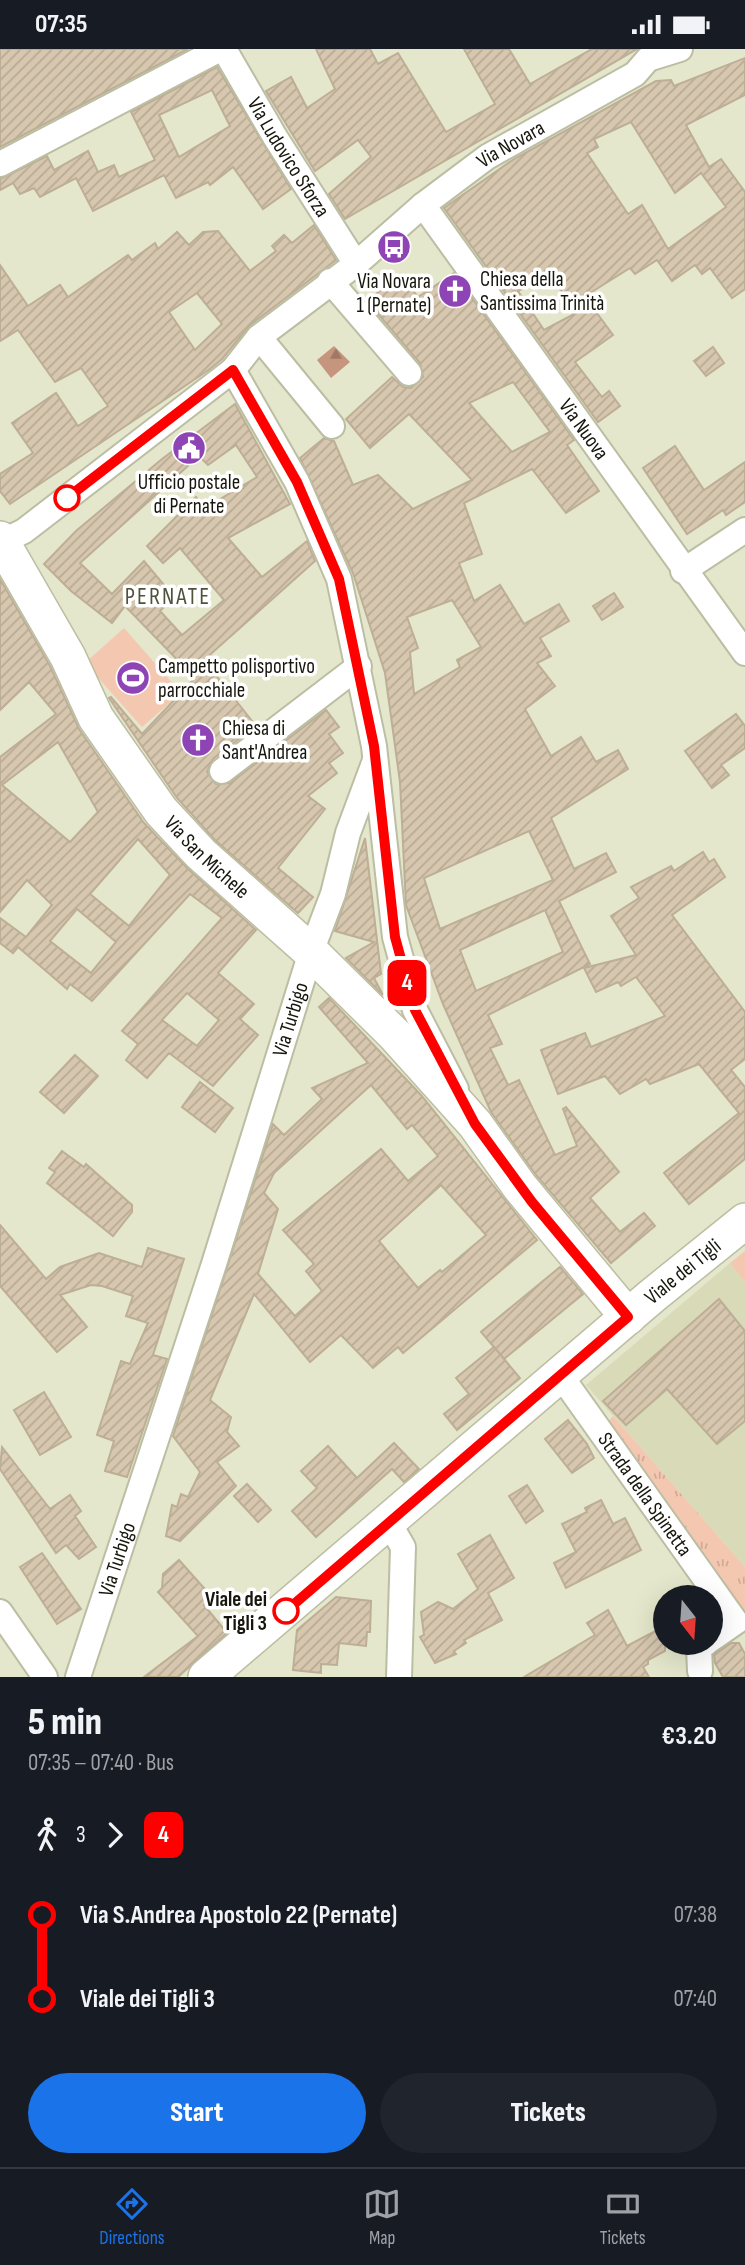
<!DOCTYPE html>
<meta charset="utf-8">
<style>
:root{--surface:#171b24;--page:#20242c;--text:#f1f3f6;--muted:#9ea1a6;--line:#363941;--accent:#1a73e8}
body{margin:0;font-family:"Sofia Sans Condensed",sans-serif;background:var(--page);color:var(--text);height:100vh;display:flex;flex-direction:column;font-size:26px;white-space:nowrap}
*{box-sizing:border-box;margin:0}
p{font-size:23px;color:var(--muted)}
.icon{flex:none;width:38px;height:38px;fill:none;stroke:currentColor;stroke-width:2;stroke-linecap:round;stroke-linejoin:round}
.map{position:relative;height:1628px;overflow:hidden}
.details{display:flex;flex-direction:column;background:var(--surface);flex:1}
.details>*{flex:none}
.badge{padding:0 14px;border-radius:10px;font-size:24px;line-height:46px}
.needle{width:46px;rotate:163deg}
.buttons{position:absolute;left:653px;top:1536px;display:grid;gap:14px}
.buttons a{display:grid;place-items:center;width:70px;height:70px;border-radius:50%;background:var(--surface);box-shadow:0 7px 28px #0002;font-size:35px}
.map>.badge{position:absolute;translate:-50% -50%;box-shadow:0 0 0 4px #fff}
.legs{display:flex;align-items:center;gap:10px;height:77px;padding:0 28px;font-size:23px}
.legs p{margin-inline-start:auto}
.head{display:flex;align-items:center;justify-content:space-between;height:119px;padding:0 28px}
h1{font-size:38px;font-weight:800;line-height:52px}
.button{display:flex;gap:14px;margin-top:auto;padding:14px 28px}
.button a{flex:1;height:80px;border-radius:42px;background:var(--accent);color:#fff;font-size:28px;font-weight:800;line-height:80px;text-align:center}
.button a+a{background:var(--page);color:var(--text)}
ul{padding:0 28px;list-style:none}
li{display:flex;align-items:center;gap:24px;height:84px;font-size:26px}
li i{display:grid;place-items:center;width:10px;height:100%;margin:0 9px;background:currentColor}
li i::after{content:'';width:18px;height:18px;margin:-9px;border:5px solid;border-radius:50%;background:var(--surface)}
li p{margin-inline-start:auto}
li:first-child i{background:linear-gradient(#0000 50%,currentColor 0)}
li:last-child i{background:linear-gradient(currentColor 50%,#0000 0)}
.status{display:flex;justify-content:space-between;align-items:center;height:49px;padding:0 35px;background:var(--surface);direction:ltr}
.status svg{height:19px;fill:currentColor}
.menu{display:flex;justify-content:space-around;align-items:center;height:98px;border-top:2px solid var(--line);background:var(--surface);font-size:19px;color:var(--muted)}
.menu a{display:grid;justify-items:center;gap:4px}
.menu .on{color:var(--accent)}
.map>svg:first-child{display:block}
.built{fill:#d9dbb8}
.grass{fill:#f4c7b1}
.forest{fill:url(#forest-firs)}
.park{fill:url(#park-tufts)}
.building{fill:url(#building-hatch);stroke:#bdae96;stroke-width:2;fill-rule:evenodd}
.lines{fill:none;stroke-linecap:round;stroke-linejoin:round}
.street-casing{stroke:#bcbea3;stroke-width:28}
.secondary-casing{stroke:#bcbea3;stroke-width:38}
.street{stroke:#fff;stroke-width:24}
.secondary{stroke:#fff;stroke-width:35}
.line-1-casing{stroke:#fff;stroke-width:16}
.line-1{stroke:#f00;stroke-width:10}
.stop-1-dot{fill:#fff;stroke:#f00;stroke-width:3.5}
.labels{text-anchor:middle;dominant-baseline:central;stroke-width:7;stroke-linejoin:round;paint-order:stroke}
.street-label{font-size:21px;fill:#16160d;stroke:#fff}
.poi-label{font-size:21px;fill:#16160d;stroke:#fff;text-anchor:start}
.stop-label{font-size:21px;font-weight:bold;fill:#16160d;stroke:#fff;text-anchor:end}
.quarter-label{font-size:24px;letter-spacing:2px;fill:#51523b;stroke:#fff}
</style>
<div class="status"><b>07:35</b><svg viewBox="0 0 49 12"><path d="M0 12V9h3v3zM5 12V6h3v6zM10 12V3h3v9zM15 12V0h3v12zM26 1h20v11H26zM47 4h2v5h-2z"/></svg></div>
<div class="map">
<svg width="745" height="1628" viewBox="0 0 745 1628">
<defs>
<pattern id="forest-firs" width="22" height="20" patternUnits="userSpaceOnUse" patternTransform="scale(1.75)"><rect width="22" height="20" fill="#c6957d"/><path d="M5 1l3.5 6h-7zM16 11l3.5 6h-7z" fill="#a07965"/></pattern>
<pattern id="park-tufts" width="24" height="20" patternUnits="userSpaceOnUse" patternTransform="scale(1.75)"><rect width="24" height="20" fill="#f4c7b1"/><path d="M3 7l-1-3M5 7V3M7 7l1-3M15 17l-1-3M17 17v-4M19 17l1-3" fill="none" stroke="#d0aa97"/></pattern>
<pattern id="building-hatch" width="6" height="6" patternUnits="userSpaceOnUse" patternTransform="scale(1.75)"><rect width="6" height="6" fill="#d7c7af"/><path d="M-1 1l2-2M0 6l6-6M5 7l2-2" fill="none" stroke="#b8aa95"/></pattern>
</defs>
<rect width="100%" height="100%" fill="#e4e7cb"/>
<polygon class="built" points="730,1214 745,1233 745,1518 586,1336"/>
<g class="grass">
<polygon points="124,579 181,644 142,678 85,614"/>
<polygon points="745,1202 745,1233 730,1214"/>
</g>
<polygon class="forest" points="334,297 350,313 331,329 317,311"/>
<polygon class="park" points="613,1367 745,1518 745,1566 608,1373"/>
<g class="building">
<polygon points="0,0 188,0 0,98"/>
<polygon points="316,0 370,0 378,15 398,4 446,83 495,55 464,0 509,0 530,35 592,0 637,0 345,170 329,145 371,108 358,91 315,122 266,42 291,28 307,59 335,40"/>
<path d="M745,9V46L686,76L709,118L721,110L745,143V240L732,249L710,219L702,225L695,216L672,232L657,211L635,225L630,219L571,256L550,226L518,242L544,281L591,256L613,286L575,313L602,348L609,342L620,357L598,373L444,159L514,110L656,32L671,31L674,37ZM631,73L675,144L701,124L726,158L668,200L642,156L628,165L587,104L598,98L594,90Z"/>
<path d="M217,18L291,140L263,160L233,118L210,136L208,133L176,149L164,126L93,162L76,129L40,148L34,139L20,145L13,134L0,141V130L47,107L54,121L88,102L98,123L114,116L119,128L155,111L131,63ZM212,41L230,77L179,108L159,66Z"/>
<path d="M314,176L336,211L250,276L222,310L210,320L10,455L0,442V425L33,404L12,374L56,344L78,377L108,357L81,319L55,333L18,281L0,292V216L28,257L60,236L68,248L128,206L132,211L155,194L158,200L177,183L189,196L203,183L218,182L250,222L276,202L272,197L284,186L292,194ZM197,244L222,275L195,301L169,263Z"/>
<path d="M454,224L574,391L567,396L599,442L566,464L532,420L464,454L482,505L459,514L474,552L500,536L524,575L559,555L569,572L540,589L551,607L537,614L555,637L525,660L551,707L581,688L596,713L618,701L628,720L551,769L574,820L606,804L616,823L559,852L590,915L488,966L502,995L490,999L508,1036L519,1031L555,1106L577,1097L563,1060L566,1058L619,1123L590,1149L620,1183L644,1164L655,1177L611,1214L536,1126L491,1063L443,955L406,856L400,733L385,624L353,524L300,409L324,389L334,392L353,436L378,426L413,460L472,431L409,365L370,399L346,370L392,328L403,338L411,339L423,328L420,314L367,252L400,226L418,248ZM513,333L550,383L512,403L469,354ZM452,551L481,598L457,611L460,618L414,645L410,603L418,599L407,568ZM529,782L553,831L440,880L424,829ZM545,861L563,903L476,942L460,901Z"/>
<polygon points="713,298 724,314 706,327 694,312"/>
<path d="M235,355L290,455L228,489L262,528L307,492L315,512L204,611L256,677L213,710L207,723L216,735L230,734L326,661L339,678L329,685L343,704L329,714L337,724L308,747L325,760L278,819L313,848L298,864L215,791L177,749L109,649L111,648L142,685L195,629L125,557L112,574L71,542L44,515L76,482L162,410ZM236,396L257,428L205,459L196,448L147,497L163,514L180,499L224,551L182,586L160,562L174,548L144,512L112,545L80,514L199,407L208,416Z"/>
<polygon points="675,397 704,441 745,413 745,453 726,466 723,461 687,485 643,419"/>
<path d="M0,530L50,617L79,680L144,774L188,820L256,881L218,924L254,955L240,970L258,986L213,1037L169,1004L147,1029L126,1011L138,995L122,982L222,869L190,845L92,952L70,935L67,940L18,898L13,904L0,894V869L26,888L52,856L27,831L0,863V708L56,665L29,633L0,661ZM58,693L98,763L70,793L2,736ZM138,790L170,826L129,877L90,845ZM77,860L116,893L91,924L50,892ZM187,944L219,971L197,997L162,971Z"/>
<polygon points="614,544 623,558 602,571 593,557"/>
<polygon points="736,665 745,677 745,699 721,716 729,726 712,739 685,702"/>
<polygon points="365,789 381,925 374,929 383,946 346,909 374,893 335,882"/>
<polygon points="703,803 709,813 714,810 725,828 672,866 745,963 745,1010 731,1021 745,1038 745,1110 689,1155 664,1124 739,1064 699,1015 650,1035 646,1030 620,1045 605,1027 558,1045 541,1001 585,984 591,998 665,967 636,928 621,937 618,933 596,943 584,919 636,906 611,867 639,849 631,838 671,817 674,822"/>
<path d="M329,949L421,1046L537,1191L403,1304L398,1298L373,1319L341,1286L310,1313L254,1245L210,1351L231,1368L227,1383L239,1397L217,1413L236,1437L180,1492L166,1487L172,1456L177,1458L181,1445L188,1448L200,1423L173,1387L273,1075L284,1086L322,1050L312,1039L368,1014L319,958ZM371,1036L407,1080L412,1076L438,1107L408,1132L381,1100L283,1181L314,1215L306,1222L322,1242L295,1267L258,1225L278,1160L264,1144L274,1124ZM441,1136L486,1186L442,1223L440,1221L418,1239L379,1192Z"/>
<polygon points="75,1006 98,1027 64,1064 40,1043"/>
<polygon points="200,1033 233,1059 215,1083 182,1058"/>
<polygon points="62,1102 84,1118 86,1115 132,1156 132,1163 113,1187 47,1134 55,1123 49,1119"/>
<polygon points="0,1176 46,1230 60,1218 99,1204 142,1218 148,1199 184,1210 153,1306 167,1310 127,1428 105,1422 114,1392 97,1386 121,1312 130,1315 148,1274 126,1267 133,1247 102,1237 91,1236 60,1246 87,1278 57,1303 0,1237"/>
<polygon points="560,1218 583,1245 504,1310 481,1283"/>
<polygon points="719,1250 745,1282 745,1372 717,1395 667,1340 626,1376 603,1352"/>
<polygon points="494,1298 520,1329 457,1381 444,1365 469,1345 456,1329"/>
<polygon points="44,1343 71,1388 40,1406 14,1361"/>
<polygon points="568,1371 587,1395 594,1409 572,1424 545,1390"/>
<polygon points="394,1394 419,1420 404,1433 392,1420 316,1488 292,1462 317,1439 301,1422 328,1397 357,1429"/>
<polygon points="2,1398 50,1460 70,1446 81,1462 75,1467 96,1498 79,1510 66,1496 56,1504 0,1420"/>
<polygon points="247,1435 271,1461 258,1473 234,1447"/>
<polygon points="527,1436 543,1462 526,1474 509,1447"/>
<polygon points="601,1451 613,1475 625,1469 641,1501 566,1539 554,1514 576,1503 562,1475 587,1463 585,1459"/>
<polygon points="490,1486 514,1529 488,1544 502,1571 464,1591 466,1594 454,1602 456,1605 435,1614 420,1588 424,1586 421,1563 438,1553 453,1560 478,1540 458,1505"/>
<polygon points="42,1504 81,1560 57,1575 20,1518"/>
<polygon points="179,1511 212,1548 204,1556 227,1584 178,1628 144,1628 198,1587 158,1543 162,1539 163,1525"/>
<polygon points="336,1548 371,1552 370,1583 367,1583 366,1597 339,1594 337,1616 321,1615 321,1624 293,1621 297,1581"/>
<polygon points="608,1561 627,1597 665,1577 665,1602 648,1611 648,1615 643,1618 649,1628 524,1628 595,1586 587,1574"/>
<polygon points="731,1594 739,1594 745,1605 745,1628 723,1628 715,1614 714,1606"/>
</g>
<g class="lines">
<g class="street-casing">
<g id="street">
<path id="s1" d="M224,0L275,88L356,215"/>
<polyline points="0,115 220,0"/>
<path id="s2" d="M423,156L745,604"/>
<polyline points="330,232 409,324"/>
<polyline points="259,288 332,377"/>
<polyline points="233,321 297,433 339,530 374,697 395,888 415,961 456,1040"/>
<path id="s3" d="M2,493L24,482L233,321L259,288L356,215L423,156L487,108L635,25L648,10L680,0"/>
<polyline points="683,522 745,481"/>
<polyline points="222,722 359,617"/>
<path id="s4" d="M561,1327L736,1573L710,1591"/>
<polyline points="389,1474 403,1498 399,1628"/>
<polyline points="0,1563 45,1628"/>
<polyline points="700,1622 699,1599 706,1594"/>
<path id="s5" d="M78,1628L214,1215L311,903L333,845L348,784L374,714"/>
</g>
</g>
<g class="secondary-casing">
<g id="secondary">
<path id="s6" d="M0,490L68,608L96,669L161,762L201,805L311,903L395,986L475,1075L520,1138L628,1268"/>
<path id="s7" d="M206,1628L652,1247L745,1172"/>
</g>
</g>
<use href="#street" class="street"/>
<use href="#secondary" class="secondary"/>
</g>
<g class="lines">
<g class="line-1-casing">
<polyline id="line-1" points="67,449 233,321 297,433 339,530 374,697 395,888 415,961 475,1075 532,1153 628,1268 286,1562"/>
</g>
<use href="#line-1" class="line-1"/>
</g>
<defs>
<g id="bus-disc" transform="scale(1.75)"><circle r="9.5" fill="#8f44b5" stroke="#fff"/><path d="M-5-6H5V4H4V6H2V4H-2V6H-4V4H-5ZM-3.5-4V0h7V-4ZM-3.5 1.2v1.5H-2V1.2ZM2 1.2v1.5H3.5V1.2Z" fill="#fff"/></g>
<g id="church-disc" transform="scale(1.75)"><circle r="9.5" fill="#8f44b5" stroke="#fff"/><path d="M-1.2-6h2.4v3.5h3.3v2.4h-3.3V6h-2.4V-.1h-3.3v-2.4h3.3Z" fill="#fff"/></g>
<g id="civic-disc" transform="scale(1.75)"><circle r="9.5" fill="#8f44b5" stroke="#fff"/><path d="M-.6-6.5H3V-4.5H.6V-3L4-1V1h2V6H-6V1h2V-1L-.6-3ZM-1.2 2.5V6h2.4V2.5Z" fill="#fff"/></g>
<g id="stadium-disc" transform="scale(1.75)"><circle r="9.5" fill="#8f44b5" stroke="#fff"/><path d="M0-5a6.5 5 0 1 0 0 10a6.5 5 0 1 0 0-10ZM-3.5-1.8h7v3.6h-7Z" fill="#fff"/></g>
</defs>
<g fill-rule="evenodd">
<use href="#bus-disc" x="394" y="198"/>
<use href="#church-disc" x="455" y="242"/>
<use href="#civic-disc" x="189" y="399"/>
<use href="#stadium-disc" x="133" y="629"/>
<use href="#church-disc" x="198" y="691"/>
</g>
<g class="stop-1-dot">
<circle cx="67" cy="449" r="12"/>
<circle cx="286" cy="1562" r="12"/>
</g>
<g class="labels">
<g class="street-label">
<text stroke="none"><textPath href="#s3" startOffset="648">Via Novara</textPath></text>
<text stroke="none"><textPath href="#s1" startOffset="126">Via Ludovico Sforza</textPath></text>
<text stroke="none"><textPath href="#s2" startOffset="276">Via Nuova</textPath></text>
<text stroke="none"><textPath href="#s6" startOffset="382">Via San Michele</textPath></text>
<text stroke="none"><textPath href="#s5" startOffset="691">Via Turbigo</textPath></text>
<text stroke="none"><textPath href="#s7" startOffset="626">Viale dei Tigli</textPath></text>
<text stroke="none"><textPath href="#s4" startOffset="145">Strada della Spinetta</textPath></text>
<text stroke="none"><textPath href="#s5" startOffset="124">Via Turbigo</textPath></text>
</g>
<g class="poi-label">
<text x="480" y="230">Chiesa della<tspan x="480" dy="24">Santissima Trinità</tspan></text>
<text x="394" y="232" text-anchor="middle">Via Novara<tspan x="394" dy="24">1 (Pernate)</tspan></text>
<text x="189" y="433" text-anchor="middle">Ufficio postale<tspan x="189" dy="24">di Pernate</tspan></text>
<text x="158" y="617">Campetto polisportivo<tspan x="158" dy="24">parrocchiale</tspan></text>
<text x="222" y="679">Chiesa di<tspan x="222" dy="24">Sant'Andrea</tspan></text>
</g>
<g class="stop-label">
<text x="267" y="1550">Viale dei<tspan x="267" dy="24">Tigli 3</tspan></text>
</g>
<g class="quarter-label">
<text x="168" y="547">PERNATE</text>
</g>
</g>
</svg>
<div class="buttons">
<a><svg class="needle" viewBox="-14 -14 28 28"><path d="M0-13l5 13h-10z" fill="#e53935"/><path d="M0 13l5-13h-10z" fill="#9ea1a6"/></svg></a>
</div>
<b class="badge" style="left:407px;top:934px;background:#f00;color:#fff">4</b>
</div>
<section class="details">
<div class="head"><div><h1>5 min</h1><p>07:35 – 07:40 · Bus</p></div><b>€3.20</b></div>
<div class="legs"><svg class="icon" aria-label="walk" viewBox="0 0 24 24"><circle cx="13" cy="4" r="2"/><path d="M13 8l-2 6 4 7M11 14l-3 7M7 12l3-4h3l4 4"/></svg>3<svg class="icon" aria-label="forward" viewBox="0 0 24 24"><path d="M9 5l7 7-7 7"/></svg><b class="badge" style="background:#f00;color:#fff">4</b></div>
<ul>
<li><i style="color:#f00"></i><b>Via S.Andrea Apostolo 22 (Pernate)</b><p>07:38</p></li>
<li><i style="color:#f00"></i><b>Viale dei Tigli 3</b><p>07:40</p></li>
</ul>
<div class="button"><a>Start</a><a>Tickets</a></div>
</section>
<nav class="menu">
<a class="on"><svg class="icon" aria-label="directions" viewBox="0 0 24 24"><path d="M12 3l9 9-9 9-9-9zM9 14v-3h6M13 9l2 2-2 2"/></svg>Directions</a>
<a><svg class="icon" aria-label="map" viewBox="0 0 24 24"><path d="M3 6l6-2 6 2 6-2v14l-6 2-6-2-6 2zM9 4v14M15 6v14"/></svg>Map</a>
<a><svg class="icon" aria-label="tickets" viewBox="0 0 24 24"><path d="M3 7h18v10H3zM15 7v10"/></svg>Tickets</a>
</nav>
